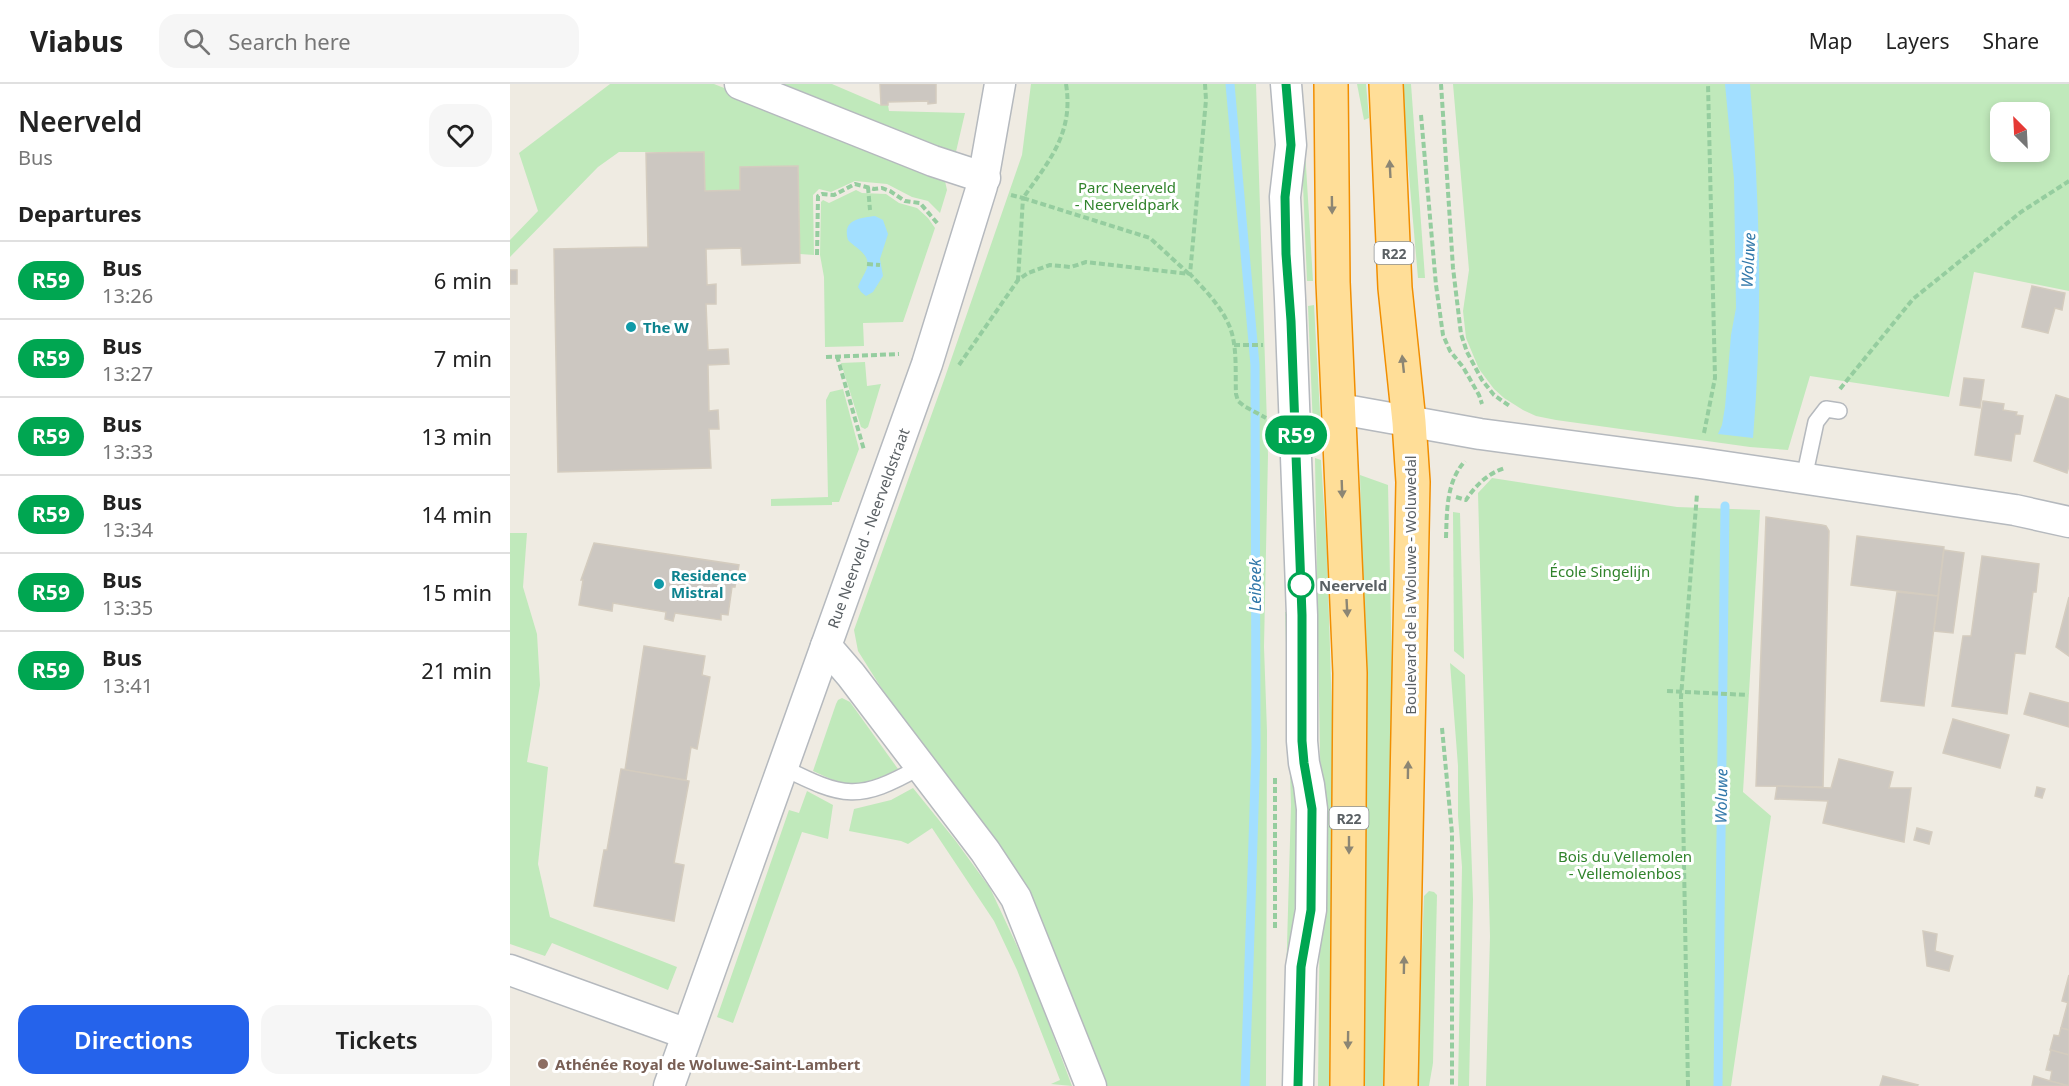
<!DOCTYPE html>
<meta charset="utf-8">
<style>
:root{--surface:#fff;--page:#f6f6f6;--text:#222;--muted:#767676;--line:#e0e0e0;--accent:#2563eb}
body{margin:0;font-family:"Noto Sans",sans-serif;background:var(--page);color:var(--text);height:100vh;display:flex;flex-direction:column;font-size:22px;white-space:nowrap}
*{box-sizing:border-box;margin:0}
p{font-size:20px;color:var(--muted)}
.icon{flex:none;width:33px;height:33px;fill:none;stroke:currentColor;stroke-width:2;stroke-linecap:round;stroke-linejoin:round}
.map{position:relative;flex:1;overflow:hidden}
.sheet{display:flex;flex-direction:column;background:var(--surface);width:510px}
.sheet>*{flex:none}
.badge{padding:0 12px;border-radius:20px;font-size:21px;line-height:39px}
.needle{width:39px;rotate:336deg}
.buttons{position:absolute;left:1480px;top:18px;display:grid;gap:12px}
.buttons a{display:grid;place-items:center;width:60px;height:60px;border-radius:12px;background:var(--surface);box-shadow:0 3px 9px #0003;font-size:30px}
.map>.badge{position:absolute;translate:-50% -50%;box-shadow:0 0 0 3px #fff}
h2{padding:0 18px;font-size:22px;line-height:54px}
.round{display:grid;place-items:center;flex:none;width:63px;height:63px;border-radius:18px;background:var(--page)}
.summary{display:flex;align-items:center;justify-content:space-between;height:102px;padding:0 18px}
h1{font-size:28px;font-weight:600;line-height:45px}
.cta{display:flex;gap:12px;margin-top:auto;padding:12px 18px}
.cta a{flex:1;height:69px;border-radius:18px;background:var(--accent);color:#fff;font-size:24px;font-weight:600;line-height:69px;text-align:center}
.cta a+a{background:var(--page);color:var(--text)}
ul{padding:0;list-style:none}
li{display:flex;align-items:center;gap:18px;height:78px;padding:0 18px;border-top:2px solid var(--line)}
li div{flex:1}
li b{display:block;font-size:22px}
li em{font-style:normal}
li .badge{min-width:66px;font-weight:700;text-align:center}
header{display:flex;align-items:center;gap:36px;box-sizing:border-box;height:84px;padding:0 30px;background:var(--surface);border-bottom:2px solid var(--line)}
header strong{font-size:28px}
nav{display:flex;gap:33px;margin-inline-start:auto;font-size:21px}
.search{width:420px;height:54px;background:var(--page);display:flex;align-items:center;gap:15px;box-sizing:border-box;padding:0 21px;border-radius:18px;color:var(--muted);font-size:22px}
main{display:flex;flex:1;min-height:0}
.map>svg:first-child{display:block}
.green{fill:#c0e9bb;fill-rule:evenodd}
.water{fill:#a2dfff}
.lines{fill:none;stroke-linecap:round;stroke-linejoin:round}
.stream{stroke:#a2dfff;stroke-width:9}
.building{fill:#ccc7c1;stroke:#d4ccbf;stroke-width:1.5}
.service-casing{stroke:#b5b9be;stroke-width:18}
.minor-casing{stroke:#b5b9be;stroke-width:33}
.trunk-casing{stroke:#f18e00;stroke-width:36}
.path{stroke:#95cd9f;stroke-width:4;stroke-dasharray:6 3;stroke-linecap:butt}
.service{stroke:#fff;stroke-width:15}
.minor{stroke:#fff;stroke-width:30}
.trunk{stroke:#ffde98;stroke-width:33}
.path-bridge{stroke:#95cd9f;stroke-width:4;stroke-dasharray:6 3;stroke-linecap:butt}
.oneway{fill:#8c8674}
.line-casing{stroke:#fff;stroke-width:14}
.line{stroke:#00a651;stroke-width:9}
.culture-dot{fill:#0f9aa8;stroke:#fff;stroke-width:2}
.stop-dot{fill:#fff;stroke:#00a651;stroke-width:3}
.education-dot{fill:#8d6e63;stroke:#fff;stroke-width:2}
.labels{text-anchor:middle;dominant-baseline:central;stroke-width:6;stroke-linejoin:round;paint-order:stroke}
.shield{fill:#fff;stroke:#8c9092;stroke-width:1.5}
.shield-label{font-size:14px;font-weight:bold;fill:#5a6064}
.park-label{font-size:15px;fill:#30832b;stroke:#fff}
.culture-label{font-size:15px;font-weight:bold;fill:#0d838f;stroke:#fff;text-anchor:start}
.street-label{font-size:15px;fill:#5a6064;stroke:#fff}
.stop-label{font-size:15px;font-weight:bold;fill:#5a6064;stroke:#fff;text-anchor:start}
.education-label{font-size:15px;font-weight:bold;fill:#785e54;stroke:#fff;text-anchor:start}
.water-label{font-size:16px;font-style:italic;fill:#3077a9;stroke:#fff}
</style>
<header>
<strong>Viabus</strong>
<div class="search"><svg class="icon" aria-label="search" viewBox="0 0 24 24"><circle cx="10" cy="10" r="6"/><path d="M15 15l6 6"/></svg>Search here</div>
<nav><a>Map</a><a>Layers</a><a>Share</a></nav>
</header>
<main>
<section class="sheet">
<div class="summary"><div><h1>Neerveld</h1><p>Bus</p></div><a class="round"><svg class="icon" aria-label="heart" viewBox="0 0 24 24"><path d="M12 20l-8-8c-3-5 5-10 8-4 3-6 11-1 8 4z"/></svg></a></div>
<h2>Departures</h2>
<ul>
<li><span class="badge" style="background:#00a651;color:#fff">R59</span><div><b>Bus</b><p>13:26</p></div><em>6 min</em></li>
<li><span class="badge" style="background:#00a651;color:#fff">R59</span><div><b>Bus</b><p>13:27</p></div><em>7 min</em></li>
<li><span class="badge" style="background:#00a651;color:#fff">R59</span><div><b>Bus</b><p>13:33</p></div><em>13 min</em></li>
<li><span class="badge" style="background:#00a651;color:#fff">R59</span><div><b>Bus</b><p>13:34</p></div><em>14 min</em></li>
<li><span class="badge" style="background:#00a651;color:#fff">R59</span><div><b>Bus</b><p>13:35</p></div><em>15 min</em></li>
<li><span class="badge" style="background:#00a651;color:#fff">R59</span><div><b>Bus</b><p>13:41</p></div><em>21 min</em></li>
</ul>
<div class="cta"><a>Directions</a><a>Tickets</a></div>
</section>
<div class="map">
<svg width="1559" height="1002" viewBox="0 0 1559 1002">
<rect width="100%" height="100%" fill="#efebe2"/>
<g class="green">
<polygon points="100,0 204,0 303,39 435,97 437,106 430,129 418,117 402,113 377,100 345,97 321,108 309,105 303,111 304,171 290,170 288,82 230,83 230,106 195,107 193,68 109,68 88,83 0,173 0,156 28,127 9,69"/>
<polygon points="266,0 322,0 371,21 378,21 379,27 455,29 445,72"/>
<polygon points="521,0 746,0 758,371 754,563 757,647 756,1002 596,1002 506,794 370,602 348,567 344,546 434,296 512,71"/>
<polygon points="785,0 791,0 803,197 797,197 792,77"/>
<polygon points="847,0 856,0 859,34 854,36"/>
<polygon points="891,0 901,0 915,194 908,194"/>
<path d="M943,0H1559V207L1464,188L1439,313L1300,292L1278,366L1240,363L1046,336L1026,332L1013,326L994,314L984,305L969,285L956,254L953,227L959,186ZM1491,28H1530V68H1491Z"/>
<polygon points="346,106 352,109 376,110 389,119 407,124 418,134 425,144 393,238 353,239 354,262 315,263 314,193 310,171 311,118 313,116 319,119"/>
<polygon points="804,221 811,347 803,343 798,222"/>
<polygon points="355,278 357,302 371,300 358,343 355,345 351,343 331,279"/>
<polygon points="333,305 349,365 329,418 322,418 322,421 261,422 261,415 318,413 316,316 320,308"/>
<polygon points="805,374 811,376 817,469 823,661 819,1002 808,1002 811,728"/>
<polygon points="850,391 878,401 885,722 879,1002 853,1002 857,681"/>
<polygon points="982,394 1167,423 1250,426 1233,708 1261,732 1221,1002 976,1002 980,852 968,409"/>
<polygon points="943,428 950,429 954,575 944,567"/>
<polygon points="0,449 17,449 13,503 27,550 30,601 17,678 38,683 28,780 40,833 167,883 158,906 42,859 35,872 0,860"/>
<polygon points="775,528 782,528 787,720 781,1002 773,1002 781,721"/>
<polygon points="940,579 955,591 963,815 959,1002 948,1002 952,783 948,732 948,682"/>
<path d="M332,614L340,618L388,685C350,703 342,706 303,687L326,620L328,616Z"/>
<polygon points="403,704 445,756 480,804 521,892 562,1002 541,1000 550,996 507,886 484,837 422,744 398,760 391,757 339,747 344,725 381,716"/>
<polygon points="297,707 323,721 318,755 292,748 223,939 207,933 279,726 289,729"/>
<polygon points="919,807 924,808 927,811 923,979 919,1002 907,1002 914,812"/>
</g>
<g class="water">
<path d="M1215,0H1240C1250,118 1253,236 1243,354L1208,350L1212,341L1215,323L1221,251L1226,224L1224,95Z"/>
<path d="M365,132L373,136L378,150L370,175L373,192L363,208L356,212L351,208L348,203C350,196 355,190 357,184C361,170 345,164 338,156C332,136 349,134 365,132Z"/>
</g>
<g class="lines">
<g class="stream">
<polyline points="720,0 745,281 746,665 735,1002"/>
<polyline points="1208,1002 1215,422"/>
</g>
</g>
<g class="building">
<polygon points="370,0 426,0 426,19 418,20 418,17 378,18 378,21 371,21"/>
<polygon points="194,68 195,107 230,106 230,83 288,82 290,179 232,181 231,164 196,165 197,201 206,200 206,220 196,220 198,266 218,265 219,280 198,281 199,327 208,326 209,345 199,345 201,384 48,388 44,165 138,163 136,69"/>
<rect x="0" y="186" width="7" height="14"/>
<polygon points="1522,202 1555,209 1552,226 1545,224 1538,249 1512,243"/>
<polygon points="1454,294 1474,296 1470,324 1450,321"/>
<polygon points="1546,311 1559,315 1559,382 1557,389 1524,377"/>
<polygon points="1473,317 1494,320 1493,326 1507,328 1506,331 1513,332 1510,350 1505,350 1501,377 1465,371"/>
<polygon points="1256,433 1312,441 1316,442 1319,447 1313,703 1246,702"/>
<polygon points="1347,452 1434,463 1428,512 1341,501"/>
<polygon points="84,459 229,481 225,503 222,503 218,531 211,530 211,536 165,529 163,537 155,535 156,528 103,519 102,527 69,521 73,496 71,496"/>
<polygon points="1434,466 1454,469 1443,549 1424,547"/>
<polygon points="1472,472 1529,480 1526,508 1523,508 1515,570 1505,569 1497,630 1442,622 1453,552 1461,552"/>
<polygon points="1387,508 1428,512 1414,622 1371,617"/>
<polygon points="1559,513 1559,572 1546,563"/>
<polygon points="134,562 195,572 192,591 200,593 187,665 181,663 176,696 115,686"/>
<polygon points="1520,609 1559,619 1559,643 1514,630"/>
<polygon points="1443,635 1499,651 1490,684 1433,669"/>
<polygon points="1329,675 1383,688 1379,704 1401,704 1394,758 1313,739 1318,717 1265,715 1267,702 1321,704"/>
<polygon points="111,685 179,697 164,779 174,781 164,837 84,822 94,766 97,766"/>
<polygon points="1527,703 1535,705 1532,714 1525,712"/>
<polygon points="1407,744 1422,748 1419,760 1404,756"/>
<polygon points="1413,847 1427,850 1425,867 1443,872 1439,887 1417,882"/>
<polygon points="1559,891 1559,919 1552,917"/>
<polygon points="1558,918 1559,919 1559,946 1551,944"/>
<polygon points="1551,944 1559,946 1559,971 1540,966 1544,951 1549,952"/>
<polygon points="1541,966 1559,971 1559,1002 1540,997 1542,987 1536,986"/>
<polygon points="1373,992 1408,1001 1407,1002 1370,1002"/>
<polygon points="1524,992 1540,997 1559,1002 1522,1002"/>
</g>
<g class="lines">
<g class="service-casing">
<g id="service">
<polyline points="1294,394 1306,338 1316,325 1329,327"/>
<path d="M272,683C334,714 348,718 410,683"/>
</g>
</g>
<g class="minor-casing">
<g id="minor">
<polyline points="230,0 423,77 475,94"/>
<polyline points="490,0 472,102 417,280 316,562 341,591 475,767 506,814 581,1002"/>
<polyline points="776,0 781,61 775,113 780,215 792,531 792,657 794,679 799,701 802,725 801,826 791,883 788,1002"/>
<polyline points="830,325 970,350 1190,379 1505,426 1559,438"/>
<polyline points="0,886 177,950"/>
<polyline points="159,1002 316,562"/>
</g>
</g>
<g class="trunk-casing">
<g id="trunk">
<polyline points="821,0 823,198 840,589 837,1002"/>
<polyline points="876,0 885,204 899,338 903,398 891,1002"/>
</g>
</g>
<g class="path">
<path d="M556,0C564,49 539,77 513,114L640,154L679,190"/>
<path d="M695,0L696,16L680,190C694,205 709,220 718,239C728,259 725,288 726,310L728,317L734,322L756,334"/>
<polyline points="931,0 943,184 951,250 957,268 972,296 984,311 1001,323"/>
<polyline points="911,31 926,201 933,251 940,267 953,283 969,311 972,320"/>
<polyline points="358,103 360,126"/>
<polyline points="501,111 513,114 508,196"/>
<polyline points="307,171 308,112 312,110 324,111 345,100 364,105 372,104 380,107 395,117 410,119 428,140"/>
<polyline points="357,180 370,181"/>
<polyline points="724,261 753,261"/>
<polyline points="327,272 354,366"/>
<polyline points="316,273 389,270"/>
<polyline points="449,281 508,196 518,189 540,181 561,183 576,178 679,190"/>
<polyline points="1330,305 1403,215 1511,128 1559,97"/>
<polyline points="1194,349 1205,294 1198,0"/>
<path d="M946,413L956,416C965,402 978,389 995,384"/>
<path d="M936,454C937,427 936,398 955,377"/>
<polyline points="932,644 942,749 942,1002"/>
<polyline points="765,694 765,845"/>
<polyline points="1178,1002 1171,613 1187,410"/>
</g>
<use href="#service" class="service"/>
<use href="#minor" class="minor"/>
<use href="#trunk" class="trunk"/>
<polyline class="path-bridge" points="1157,607 1238,611"/>
</g>
<defs><path id="oneway-solid" d="M-6-.8H1V-3.2L6.5 0L1 3.2V.8H-6Z" transform="scale(1.5)"/></defs>
<g class="oneway">
<use href="#oneway-solid" transform="translate(880 85) rotate(-93)"/>
<use href="#oneway-solid" transform="translate(822 121) rotate(89)"/>
<use href="#oneway-solid" transform="translate(893 280) rotate(-96)"/>
<use href="#oneway-solid" transform="translate(832 405) rotate(88)"/>
<use href="#oneway-solid" transform="translate(837 524) rotate(87)"/>
<use href="#oneway-solid" transform="translate(898 686) rotate(-89)"/>
<use href="#oneway-solid" transform="translate(839 761) rotate(90)"/>
<use href="#oneway-solid" transform="translate(894 881) rotate(-89)"/>
<use href="#oneway-solid" transform="translate(838 956) rotate(91)"/>
</g>
<g class="lines">
<g class="line-casing">
<polyline id="line" points="776,0 781,61 775,113 776,170 781,237 792,531 792,657 794,679 802,725 801,826 791,883 788,1002"/>
</g>
<use href="#line" class="line"/>
</g>
<g class="culture-dot">
<circle cx="121" cy="243" r="6"/>
<circle cx="149" cy="500" r="6"/>
</g>
<circle class="stop-dot" cx="791" cy="501" r="12"/>
<circle class="education-dot" cx="33" cy="980" r="6"/>
<g class="labels">
<g class="shield">
<rect x="864.5" y="158" width="39" height="22" rx="4.5"/>
<rect x="819.5" y="723" width="39" height="22" rx="4.5"/>
</g>
<g class="shield-label">
<text x="884" y="169">R22</text>
<text x="839" y="734">R22</text>
</g>
<g class="park-label">
<text x="617" y="103">Parc Neerveld<tspan x="617" dy="17">- Neerveldpark</tspan></text>
<text x="1090" y="487">École Singelijn</text>
<text x="1115" y="772">Bois du Vellemolen<tspan x="1115" dy="17">- Vellemolenbos</tspan></text>
</g>
<g class="culture-label">
<text x="133" y="243">The W</text>
<text x="161" y="491">Residence<tspan x="161" dy="17">Mistral</tspan></text>
</g>
<g class="street-label">
<text transform="translate(358 444) rotate(-70)">Rue Neerveld - Neerveldstraat</text>
<text transform="translate(900 501) rotate(-90)">Boulevard de la Woluwe - Woluwedal</text>
</g>
<g class="stop-label">
<text x="809" y="501">Neerveld</text>
</g>
<g class="education-label">
<text x="45" y="980">Athénée Royal de Woluwe-Saint-Lambert</text>
</g>
<g class="water-label">
<text transform="translate(1238 176) rotate(-87)">Woluwe</text>
<text transform="translate(745 501) rotate(-90)">Leibeek</text>
<text transform="translate(1211 712) rotate(-89)">Woluwe</text>
</g>
</g>
</svg>
<div class="buttons">
<a><svg class="needle" viewBox="-14 -14 28 28"><path d="M0-13l5 13h-10z" fill="#e53935"/><path d="M0 13l5-13h-10z" fill="#767676"/></svg></a>
</div>
<b class="badge" style="left:786px;top:351px;background:#00a651;color:#fff">R59</b>
</div>
</main>
